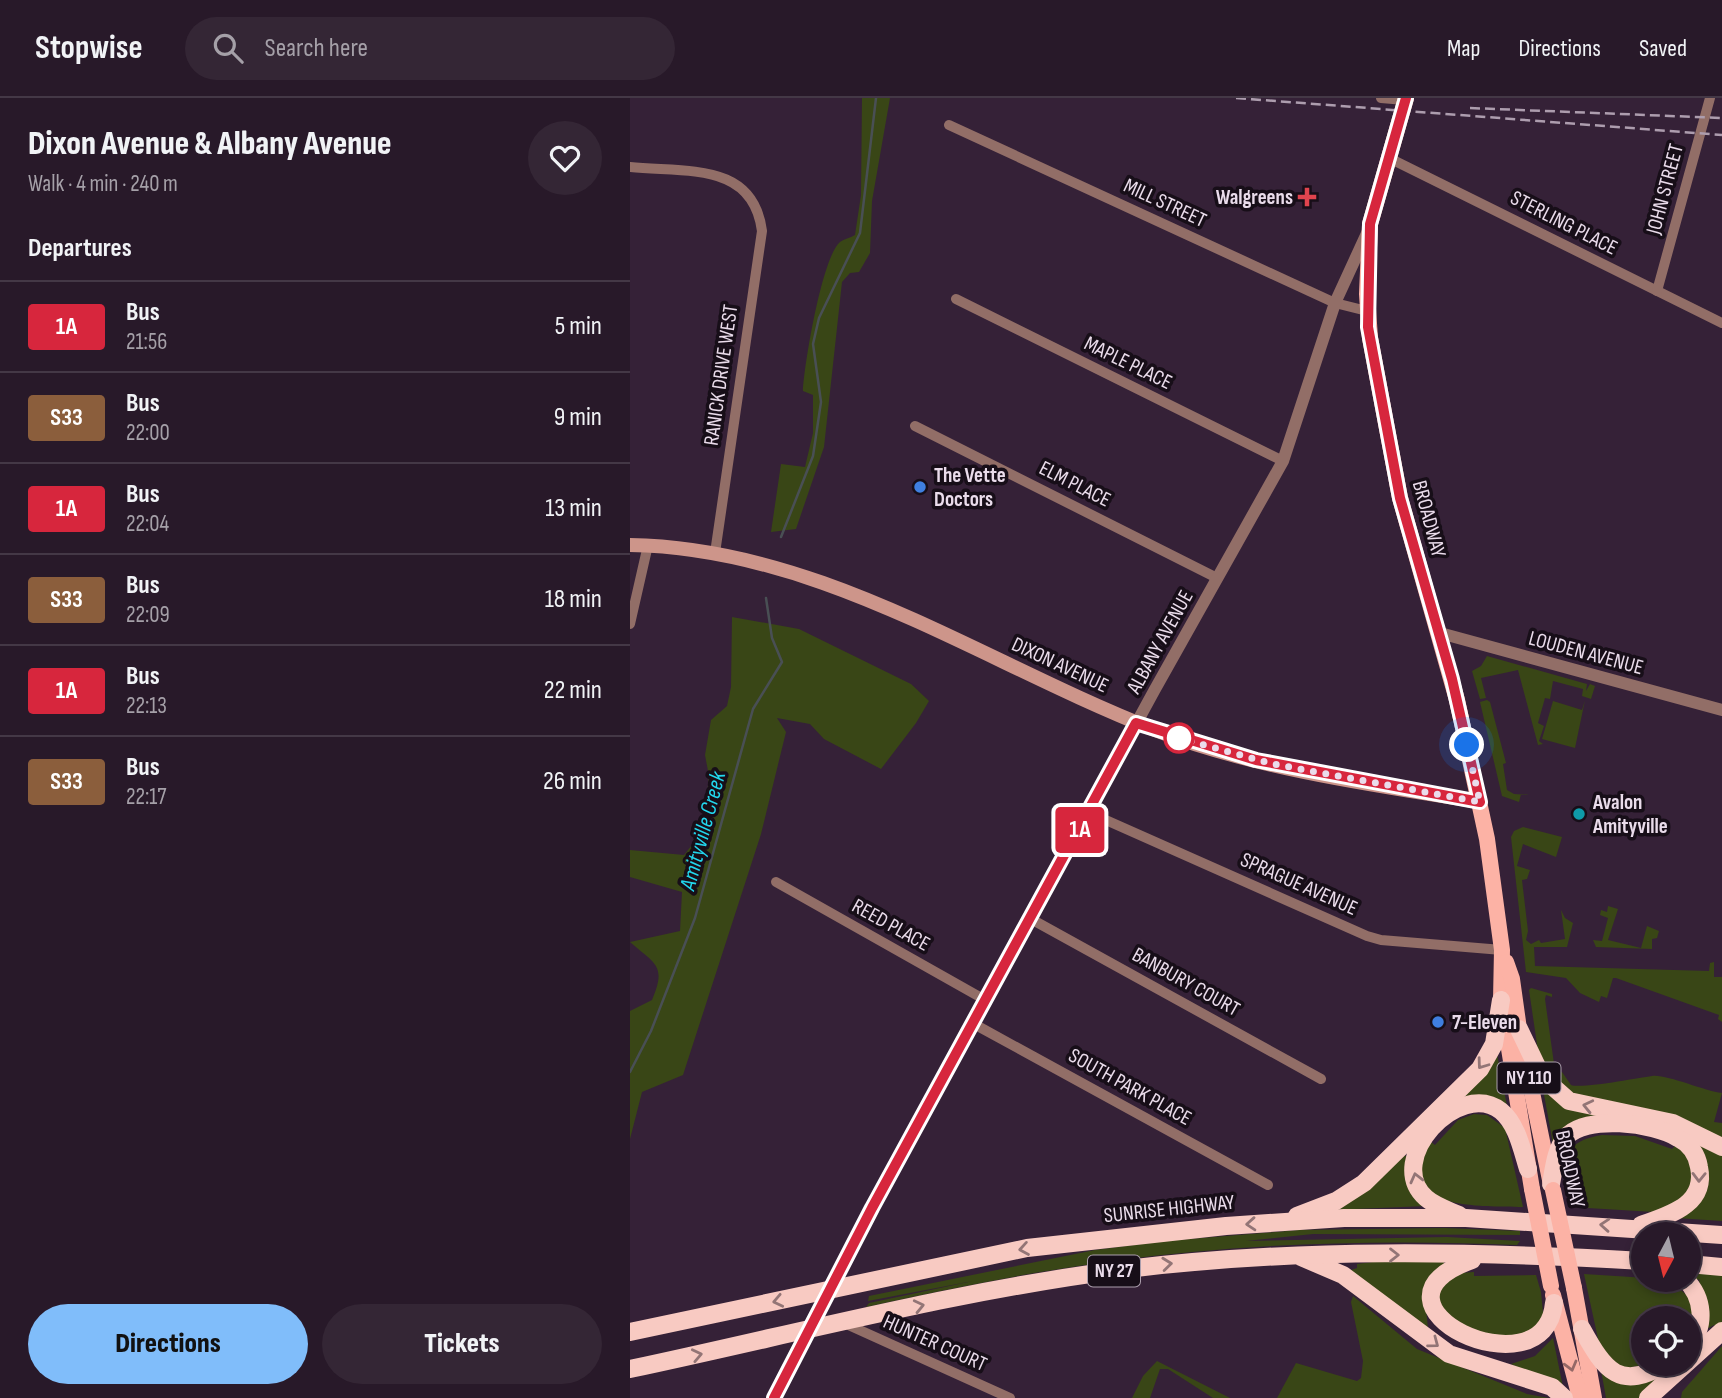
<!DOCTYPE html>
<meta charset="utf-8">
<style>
:root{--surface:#281929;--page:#342635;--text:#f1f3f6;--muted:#a5a0a8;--line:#443846;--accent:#80bdfa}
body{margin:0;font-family:"Sofia Sans Condensed",sans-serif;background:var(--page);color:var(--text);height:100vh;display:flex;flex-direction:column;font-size:26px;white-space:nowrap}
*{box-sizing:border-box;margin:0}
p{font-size:23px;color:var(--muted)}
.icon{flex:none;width:38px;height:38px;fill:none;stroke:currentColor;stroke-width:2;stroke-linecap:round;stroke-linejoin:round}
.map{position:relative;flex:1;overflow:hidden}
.sheet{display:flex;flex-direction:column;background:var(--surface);width:630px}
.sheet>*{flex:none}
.badge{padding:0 14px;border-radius:5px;font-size:24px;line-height:46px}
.needle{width:46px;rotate:187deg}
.controls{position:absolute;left:1001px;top:1124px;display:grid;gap:14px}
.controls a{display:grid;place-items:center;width:70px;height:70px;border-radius:50%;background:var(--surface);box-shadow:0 4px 10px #0003,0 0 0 2px var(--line);font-size:35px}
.you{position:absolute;width:35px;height:35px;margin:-18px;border:5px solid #fff;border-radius:50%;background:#1a73e8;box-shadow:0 0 0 10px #1a73e833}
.map>.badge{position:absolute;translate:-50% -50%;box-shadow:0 0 0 4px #fff}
h2{padding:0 28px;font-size:26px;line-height:63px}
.round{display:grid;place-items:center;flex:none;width:74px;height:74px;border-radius:37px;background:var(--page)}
.summary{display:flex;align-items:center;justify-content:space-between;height:119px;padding:0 28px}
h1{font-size:33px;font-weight:800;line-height:52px}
.button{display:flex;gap:14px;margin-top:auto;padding:14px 28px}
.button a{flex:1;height:80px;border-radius:42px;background:var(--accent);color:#111;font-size:28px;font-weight:800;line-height:80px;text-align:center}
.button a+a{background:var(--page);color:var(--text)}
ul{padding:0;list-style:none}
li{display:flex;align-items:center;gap:21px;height:91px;padding:0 28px;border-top:2px solid var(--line)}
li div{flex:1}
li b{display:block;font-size:26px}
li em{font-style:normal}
li .badge{min-width:77px;font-weight:700;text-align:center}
header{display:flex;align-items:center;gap:42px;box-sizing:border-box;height:98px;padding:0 35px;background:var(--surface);border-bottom:2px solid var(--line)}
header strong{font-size:33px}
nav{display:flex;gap:38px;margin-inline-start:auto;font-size:24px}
.search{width:490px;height:63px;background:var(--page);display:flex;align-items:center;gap:18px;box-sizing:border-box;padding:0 24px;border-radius:38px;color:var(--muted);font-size:26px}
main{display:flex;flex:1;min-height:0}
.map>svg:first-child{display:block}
.green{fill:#394616}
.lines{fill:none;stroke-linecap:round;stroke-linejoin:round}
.stream{stroke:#494f54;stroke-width:2.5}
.minor{stroke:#926e67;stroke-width:10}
.tertiary{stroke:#926e67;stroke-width:12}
.secondary{stroke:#cd958a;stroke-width:14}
.primary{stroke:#fcb2a5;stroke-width:16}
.trunk{stroke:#f8cac2;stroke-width:18}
.rail{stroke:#ad9dae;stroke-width:2.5;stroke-dasharray:10 5;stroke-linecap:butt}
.primary-bridge{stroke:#fcb2a5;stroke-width:16}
.oneway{stroke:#937576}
.oneway2{stroke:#956866}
.line-casing{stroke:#fff;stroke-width:16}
.line{stroke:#d7263d;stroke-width:10}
.walk{stroke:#eadceb;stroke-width:7;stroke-dasharray:0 12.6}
.health-dot{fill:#e0444e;stroke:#170e18;stroke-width:2.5}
.shop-dot{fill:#3f7fe0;stroke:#170e18;stroke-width:2.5}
.stop-dot{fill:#fff;stroke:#d7263d;stroke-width:3.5}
.culture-dot{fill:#0f9aa8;stroke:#170e18;stroke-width:2.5}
.labels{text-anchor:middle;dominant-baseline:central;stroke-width:7;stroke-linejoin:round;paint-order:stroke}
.shield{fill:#170e18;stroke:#ab9eac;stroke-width:2}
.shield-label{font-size:19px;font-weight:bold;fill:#eadceb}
.street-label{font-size:21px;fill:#eadceb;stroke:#170e18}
.poi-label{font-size:21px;font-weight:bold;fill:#eadceb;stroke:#170e18;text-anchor:start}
.water-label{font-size:23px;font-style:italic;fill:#22d6ed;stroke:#170e18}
</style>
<header>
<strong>Stopwise</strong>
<div class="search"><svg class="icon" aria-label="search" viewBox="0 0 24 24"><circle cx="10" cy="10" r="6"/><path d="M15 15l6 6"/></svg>Search here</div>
<nav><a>Map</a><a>Directions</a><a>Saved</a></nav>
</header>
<main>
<section class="sheet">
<div class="summary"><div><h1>Dixon Avenue &amp; Albany Avenue</h1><p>Walk · 4 min · 240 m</p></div><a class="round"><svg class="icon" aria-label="heart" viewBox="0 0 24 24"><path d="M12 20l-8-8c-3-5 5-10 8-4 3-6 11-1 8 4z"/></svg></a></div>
<h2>Departures</h2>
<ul>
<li><span class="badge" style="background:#d7263d;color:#fff">1A</span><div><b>Bus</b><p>21:56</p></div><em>5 min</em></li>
<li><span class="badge" style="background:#8b5e3c;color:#fff">S33</span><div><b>Bus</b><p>22:00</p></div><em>9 min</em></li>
<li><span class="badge" style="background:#d7263d;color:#fff">1A</span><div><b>Bus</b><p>22:04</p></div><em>13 min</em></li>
<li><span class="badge" style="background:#8b5e3c;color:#fff">S33</span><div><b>Bus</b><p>22:09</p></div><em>18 min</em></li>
<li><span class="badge" style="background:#d7263d;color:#fff">1A</span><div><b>Bus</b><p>22:13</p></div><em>22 min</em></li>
<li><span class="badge" style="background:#8b5e3c;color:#fff">S33</span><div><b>Bus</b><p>22:17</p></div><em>26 min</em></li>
</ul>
<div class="button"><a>Directions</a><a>Tickets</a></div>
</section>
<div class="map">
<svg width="1092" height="1300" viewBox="0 0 1092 1300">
<rect width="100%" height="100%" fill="#352137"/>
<g class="green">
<path d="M232,0H260L242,103L240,155L229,174L220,175L212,184L194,349L166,431L141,434L151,366L175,369L183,335V297L173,293C174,268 192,159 210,144C214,141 220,140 225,137L231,97Z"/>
<path d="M102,519L169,531L281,586L299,603L286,625L251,671L194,641L180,626L147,620L156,634L131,736L53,977L12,994L0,1041V913L22,902C37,867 25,866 0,844L50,833L52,794L0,779V752L54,757L73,733L79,678L75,657L81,622L97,608L101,589Z"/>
<polygon points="857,558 957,586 956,593 960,586 965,588 961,601 952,598 953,591 923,583 920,601 915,600 908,625 914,628 909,643 913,646 908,647 888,572 851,580 856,600 850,601 842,573 851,568"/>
<polygon points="857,602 860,604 876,665 873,666 877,692 884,696 900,697 891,696 889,704 872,698 850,604"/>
<polygon points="955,602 945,650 912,641 923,603 952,612"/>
<polygon points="893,729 932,739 926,759 893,746 887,768 900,772 897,781 892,782 898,833 896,842 901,846 909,842 911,845 935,841 931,812 935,820 943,825 937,849 904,849 905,868 1079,873 1080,865 1084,864 1084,879 1092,879 1092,924 1088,921 1089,917 986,880 983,880 977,900 971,898 969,904 950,895 936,880 896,874 881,739 884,733"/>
<polygon points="978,808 988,811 978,842 1011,850 1017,828 1029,833 1027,840 1022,841 1022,851 966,849 963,842 972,843 978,820 970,817 971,812 977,814"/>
<path d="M901,890L922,896V899L916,897L915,901L925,973L932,974L941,987C952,991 1007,980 1022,978C1036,976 1074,993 1092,995L1084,1024L1092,1025V1044L943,996L917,973L908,953L899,892Z"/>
<polygon points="867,956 878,1013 824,1005 836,997 835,991"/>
<polygon points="913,991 966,1017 966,1021 923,1046"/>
<path d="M844,1016L857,1017L875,1030L893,1109C853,1108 756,1113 801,1044L805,1047L828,1022Z"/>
<path d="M972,1037L1005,1038L1042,1051L1046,1047C1068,1065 1065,1073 1058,1099L1024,1114L941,1109C932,1072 924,1045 972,1037Z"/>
<polygon points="1071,1043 1092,1056 1092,1123 1046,1120 1060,1111 1066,1049"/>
<polygon points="771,1055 780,1061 796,1108 701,1112"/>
<path d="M814,1130L890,1133V1137L683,1136L616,1143L817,1139L890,1143L887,1147C752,1141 617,1145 483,1163C400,1174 318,1191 236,1209L239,1205L343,1183L238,1203L239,1198L465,1152L535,1143L669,1132Z"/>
<polygon points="743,1164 814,1164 814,1171 795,1202 798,1230 718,1173 727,1170 727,1166"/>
<polygon points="844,1174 844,1178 906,1177 911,1194 914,1225 867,1254 829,1240 806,1197 812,1185 831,1175"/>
<polygon points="954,1176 1033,1181 1041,1184 1065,1204 1059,1240 1059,1220 1013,1220 1013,1265 1021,1265 993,1271 970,1250"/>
<polygon points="1061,1176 1092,1176 1092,1229 1088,1233 1084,1227 1075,1232 1069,1181 1065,1183"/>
<polygon points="723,1198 787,1251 897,1296 919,1300 647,1300 666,1265 727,1283 731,1280 733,1263 721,1204"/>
<polygon points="923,1240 933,1289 881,1266 905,1258"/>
<polygon points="1092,1248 1092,1300 1051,1300 1052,1294"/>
<polygon points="527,1263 600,1300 583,1300 538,1271 530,1271 520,1300 502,1300 513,1278"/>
<polygon points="971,1272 1035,1272 1013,1300 976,1300"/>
</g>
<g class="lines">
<g class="stream">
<polyline points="151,439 183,358 191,304 183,246 189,220 230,135 246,0"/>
<polyline points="0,974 21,933 65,820 123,611 152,564 142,540 136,500"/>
</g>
<g class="minor">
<polyline points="751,0 775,2"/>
<polyline points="319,27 679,193 705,205 737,213"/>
<polyline points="759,60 1092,225"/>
<path d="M0,69C55,75 123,63 132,133L85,455"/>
<polyline points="1027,193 1080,0"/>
<polyline points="326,201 653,363"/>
<polyline points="285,328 587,480"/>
<polyline points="0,526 18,447"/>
<polyline points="460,715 737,838 751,842 872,852"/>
<polyline points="146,784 357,903"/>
<polyline points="401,821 691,981"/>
<polyline points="344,926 638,1087"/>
<polyline points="214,1225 380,1300"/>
</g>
<g class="tertiary">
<polyline points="810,535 1092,612"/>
<polyline points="144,1300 242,1110 524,593 653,363 705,205 738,133"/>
</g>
<path class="secondary" d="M0,447C191,450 353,565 525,632C621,670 747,688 850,704"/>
<g class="primary">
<polyline points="776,0 740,126 737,196 740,240 770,400 827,602 857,741 872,852 871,902 902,1091"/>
<polyline points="876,864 882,881 889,931 920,1082"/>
<polyline points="944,1190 964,1300"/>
<polyline points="923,1197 950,1300"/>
</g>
<g class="trunk">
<polyline points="889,931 912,979 939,1003 1043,1025 1092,1049"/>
<path d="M921,1086C924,1071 925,1053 935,1040C955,1016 1024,1025 1048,1040C1060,1046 1067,1057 1069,1069C1077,1107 1039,1117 1011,1127"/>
<path d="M829,1117C818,1112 805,1108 796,1100C753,1062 829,980 871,1013C887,1026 892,1052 898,1071"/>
<polyline points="667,1118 706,1103 734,1085 850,971 864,946 871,902"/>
<polyline points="671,1159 713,1177 819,1256 922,1289 934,1300"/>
<path d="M842,1162C717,1206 915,1300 924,1205"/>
<polyline points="1059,1166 1092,1169"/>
<path d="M1055,1181C1074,1200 1076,1228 1059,1248"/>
<path d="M952,1231C975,1273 990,1294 1037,1265"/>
<polyline points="0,1234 397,1150 596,1128 714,1120 836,1120 1092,1137"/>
<path d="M0,1271C165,1236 329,1192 497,1171C667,1150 842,1153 1013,1163"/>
<polyline points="1018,1300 1092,1233"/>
</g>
<g class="rail">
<polyline points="606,0 1092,37"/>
<polyline points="840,10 1092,20"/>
</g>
<g class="primary-bridge">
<polyline points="902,1091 921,1188"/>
<polyline points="923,1092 944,1190"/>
</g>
</g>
<defs><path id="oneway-chevron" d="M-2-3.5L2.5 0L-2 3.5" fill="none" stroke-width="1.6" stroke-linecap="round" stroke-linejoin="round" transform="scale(1.75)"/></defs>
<g class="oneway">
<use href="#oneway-chevron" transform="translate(852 966) rotate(126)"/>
<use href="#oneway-chevron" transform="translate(958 1008) rotate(-167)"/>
<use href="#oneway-chevron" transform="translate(1069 1079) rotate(91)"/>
<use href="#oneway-chevron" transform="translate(786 1080) rotate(-104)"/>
<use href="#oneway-chevron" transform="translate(621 1126) rotate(176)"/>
<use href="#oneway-chevron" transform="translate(975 1127) rotate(-176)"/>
<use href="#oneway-chevron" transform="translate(394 1151) rotate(170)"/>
<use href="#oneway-chevron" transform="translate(764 1157)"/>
<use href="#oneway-chevron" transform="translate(537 1166) rotate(-6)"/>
<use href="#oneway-chevron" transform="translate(148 1203) rotate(168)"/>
<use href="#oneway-chevron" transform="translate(289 1208) rotate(-13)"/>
<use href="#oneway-chevron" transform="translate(804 1245) rotate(37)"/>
<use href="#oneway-chevron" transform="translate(67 1257) rotate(-12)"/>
</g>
<use class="oneway2" href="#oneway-chevron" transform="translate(941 1268) rotate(75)"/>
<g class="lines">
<g class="line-casing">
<polyline id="line" points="144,1300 242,1110 506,625 626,662 850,704 822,581 770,400 738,229 740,126 776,0"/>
</g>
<use href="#line" class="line"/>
<polyline class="walk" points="549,640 643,666 850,704 837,647"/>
</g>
<path class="health-dot" d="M673.5 88.5h7v7h7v7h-7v7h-7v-7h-7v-7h7z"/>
<g class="shop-dot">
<circle cx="290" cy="389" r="7"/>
<circle cx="808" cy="924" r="7"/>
</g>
<circle class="stop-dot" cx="549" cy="640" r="14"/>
<circle class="culture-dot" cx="949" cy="716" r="7"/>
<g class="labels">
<g class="shield">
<rect x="867.5" y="964.5" width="63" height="31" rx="5"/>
<rect x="458" y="1157.5" width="52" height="31" rx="5"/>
</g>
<g class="shield-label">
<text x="899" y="980">NY 110</text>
<text x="484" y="1173">NY 27</text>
</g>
<g class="street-label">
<text transform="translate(1035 91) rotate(-75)">JOHN STREET</text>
<text transform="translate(535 105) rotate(25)">MILL STREET</text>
<text transform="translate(934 125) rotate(27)">STERLING PLACE</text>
<text transform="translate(498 265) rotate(26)">MAPLE PLACE</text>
<text transform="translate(91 277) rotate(-82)">RANICK DRIVE WEST</text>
<text transform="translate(445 386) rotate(27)">ELM PLACE</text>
<text transform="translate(799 421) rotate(75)">BROADWAY</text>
<text transform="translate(530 544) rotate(-61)">ALBANY AVENUE</text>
<text transform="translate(956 555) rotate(15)">LOUDEN AVENUE</text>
<text transform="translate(430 567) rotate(25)">DIXON AVENUE</text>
<text transform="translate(669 786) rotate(24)">SPRAGUE AVENUE</text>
<text transform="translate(261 827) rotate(29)">REED PLACE</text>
<text transform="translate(556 884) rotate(29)">BANBURY COURT</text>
<text transform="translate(500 989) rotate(29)">SOUTH PARK PLACE</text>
<text transform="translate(940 1071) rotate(78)">BROADWAY</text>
<text transform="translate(539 1111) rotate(-6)">SUNRISE HIGHWAY</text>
<text transform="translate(305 1245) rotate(24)">HUNTER COURT</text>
</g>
<g class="poi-label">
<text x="663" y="99" text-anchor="end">Walgreens</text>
<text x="304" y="377">The Vette<tspan x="304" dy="24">Doctors</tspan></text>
<text x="963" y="704">Avalon<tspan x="963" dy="24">Amityville</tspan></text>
<text x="822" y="924">7-Eleven</text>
</g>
<g class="water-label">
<text transform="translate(73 733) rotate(-75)">Amityville Creek</text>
</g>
</g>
</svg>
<div class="controls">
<a><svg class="needle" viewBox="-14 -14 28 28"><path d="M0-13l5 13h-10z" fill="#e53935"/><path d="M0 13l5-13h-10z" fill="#a5a0a8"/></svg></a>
<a><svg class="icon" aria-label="locate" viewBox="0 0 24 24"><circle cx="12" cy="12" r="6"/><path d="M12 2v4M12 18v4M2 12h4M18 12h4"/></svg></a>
</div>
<div class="you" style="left:837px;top:647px"></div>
<b class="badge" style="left:450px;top:732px;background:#d7263d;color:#fff">1A</b>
</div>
</main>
